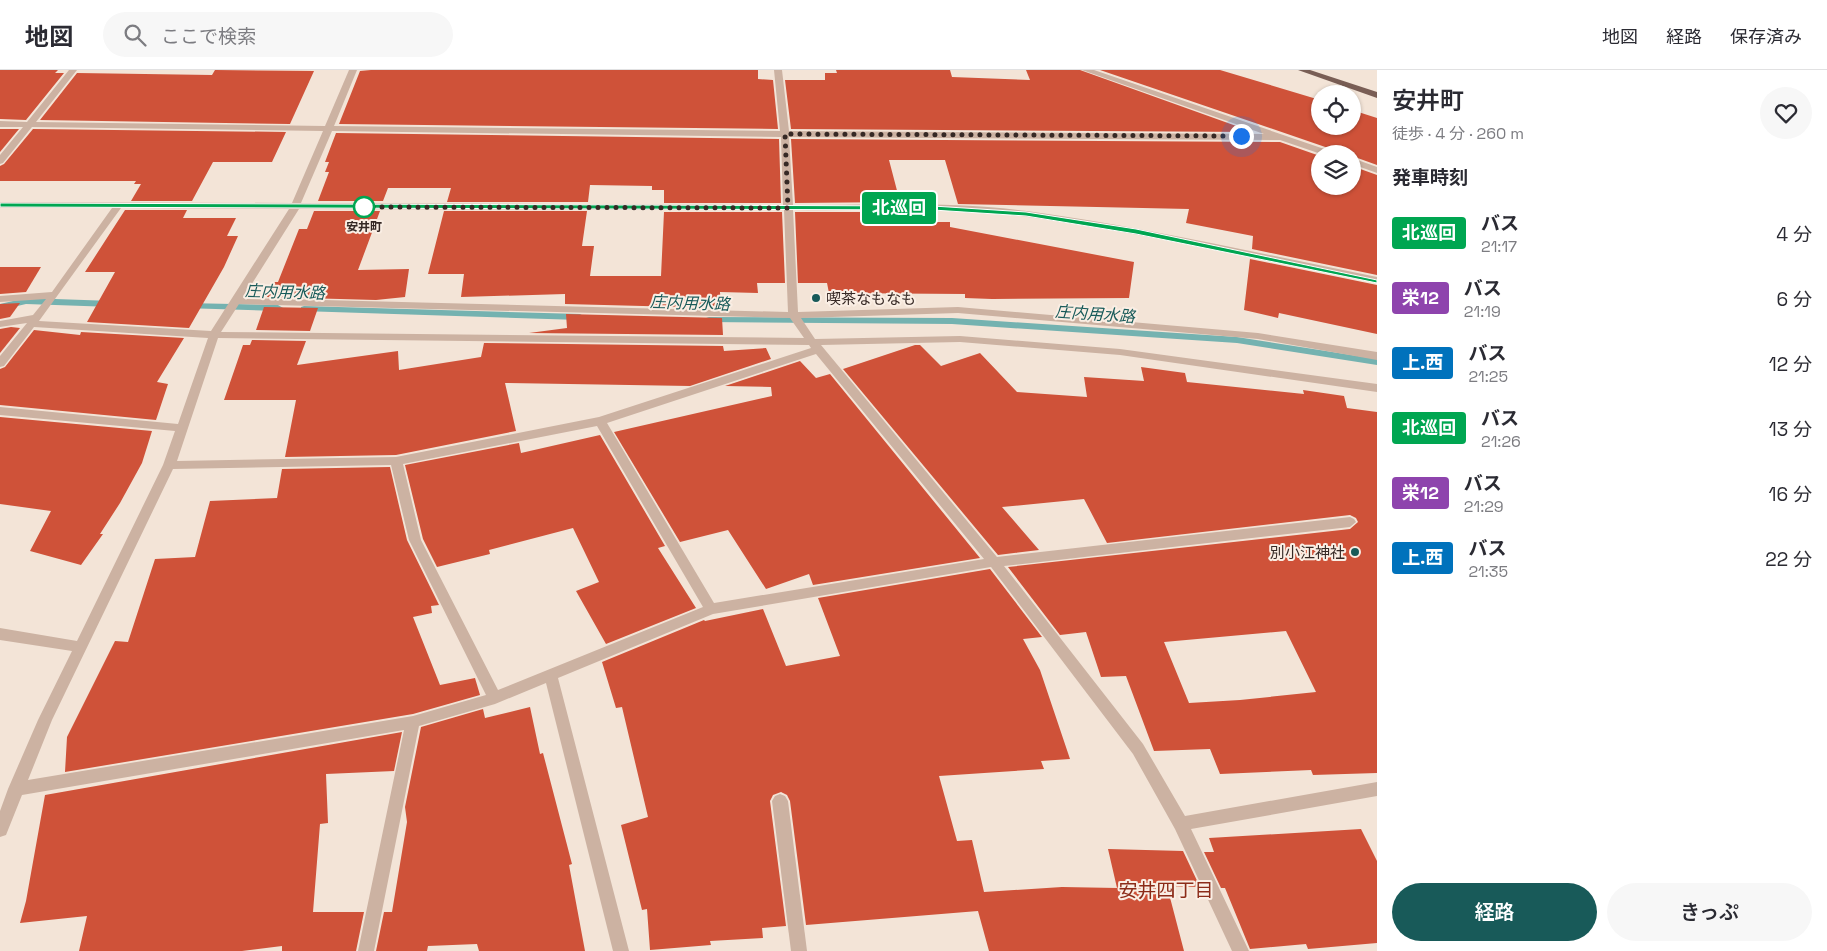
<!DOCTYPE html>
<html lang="ja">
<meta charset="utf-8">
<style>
:root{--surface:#fff;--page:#f7f7f7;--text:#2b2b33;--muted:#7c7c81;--line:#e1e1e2;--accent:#185a59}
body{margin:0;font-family:"Space Grotesk","Noto Sans JP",sans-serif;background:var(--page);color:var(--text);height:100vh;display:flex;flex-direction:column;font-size:19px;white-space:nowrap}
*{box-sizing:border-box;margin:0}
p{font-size:16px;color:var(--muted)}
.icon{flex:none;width:28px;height:28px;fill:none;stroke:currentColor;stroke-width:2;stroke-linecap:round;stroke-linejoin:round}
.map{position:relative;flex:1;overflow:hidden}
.details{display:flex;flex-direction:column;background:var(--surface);width:450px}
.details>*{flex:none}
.badge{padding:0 10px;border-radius:4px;font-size:18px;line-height:32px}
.fabs{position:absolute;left:1311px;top:15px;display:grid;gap:10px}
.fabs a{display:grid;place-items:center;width:50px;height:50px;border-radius:50%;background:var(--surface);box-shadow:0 1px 4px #0004;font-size:25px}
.you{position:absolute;width:25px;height:25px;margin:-12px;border:4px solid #fff;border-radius:50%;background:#1a73e8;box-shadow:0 0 0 8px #1a73e833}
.map>.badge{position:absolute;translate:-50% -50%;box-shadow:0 0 0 2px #fff}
h2{padding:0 15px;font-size:19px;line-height:45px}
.round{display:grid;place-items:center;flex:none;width:52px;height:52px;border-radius:26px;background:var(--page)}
.headline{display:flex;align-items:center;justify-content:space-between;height:85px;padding:0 15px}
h1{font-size:24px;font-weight:600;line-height:38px}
.primary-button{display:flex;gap:10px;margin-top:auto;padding:10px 15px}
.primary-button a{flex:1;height:58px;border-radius:30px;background:var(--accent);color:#fff;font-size:20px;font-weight:600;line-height:58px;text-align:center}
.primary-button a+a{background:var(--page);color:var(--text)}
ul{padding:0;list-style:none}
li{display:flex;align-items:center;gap:15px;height:65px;padding:0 15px}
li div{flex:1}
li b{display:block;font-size:19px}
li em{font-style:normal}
li .badge{min-width:55px;font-weight:700;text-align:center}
header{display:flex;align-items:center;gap:30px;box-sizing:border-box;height:70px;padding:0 25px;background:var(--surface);border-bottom:1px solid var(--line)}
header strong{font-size:24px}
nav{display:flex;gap:28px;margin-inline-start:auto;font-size:18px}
.search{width:350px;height:45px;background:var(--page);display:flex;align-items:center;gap:12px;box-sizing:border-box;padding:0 18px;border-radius:28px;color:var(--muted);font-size:19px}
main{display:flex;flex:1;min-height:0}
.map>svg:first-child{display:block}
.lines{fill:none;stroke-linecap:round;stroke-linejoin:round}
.stream{fill:#74b2b0;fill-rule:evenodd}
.building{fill:#cf5239;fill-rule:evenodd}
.minor{fill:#ccb2a2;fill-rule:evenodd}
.major{fill:#795e55;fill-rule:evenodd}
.line{fill:#00a651;stroke:#fff}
.walk{stroke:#362925;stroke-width:5;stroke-dasharray:0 9}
.stop-dot{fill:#fff;stroke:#00a651;stroke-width:2.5}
.poi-dot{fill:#185a59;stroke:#faeee4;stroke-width:2}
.labels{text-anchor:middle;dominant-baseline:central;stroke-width:4;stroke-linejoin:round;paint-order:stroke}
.far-stop-label{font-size:12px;font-weight:bold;fill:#362925;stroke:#faeee4}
.poi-label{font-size:15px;fill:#362925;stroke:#faeee4;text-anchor:start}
.water-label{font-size:16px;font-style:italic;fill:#185a59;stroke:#faeee4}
.near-neighbourhood-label{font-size:19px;fill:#8b2b18;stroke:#faeee4}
</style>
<header>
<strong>地図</strong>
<div class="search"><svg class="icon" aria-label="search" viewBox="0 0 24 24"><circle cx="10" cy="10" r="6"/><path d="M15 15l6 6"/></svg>ここで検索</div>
<nav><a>地図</a><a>経路</a><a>保存済み</a></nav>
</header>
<main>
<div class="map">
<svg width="1377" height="881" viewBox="0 0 1377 881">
<rect width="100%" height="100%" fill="#f3e4d7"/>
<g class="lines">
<g class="stream">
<polygon points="26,228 113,231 118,234 113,237 26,234 0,240 0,234"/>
<polygon points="186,233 278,235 283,238 278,241 183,238 181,236"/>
<polygon points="304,236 580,244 585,247 580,250 301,241 301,237"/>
<polygon points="709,247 952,248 1237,267 1377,289 1377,295 1237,273 952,254 706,252 706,248"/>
</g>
</g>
<g class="building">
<polygon points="0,0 58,0 55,3 64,3 26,50 0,49"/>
<polygon points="215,0 314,1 290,54 40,50 77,3 212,5"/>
<polygon points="371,0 758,0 758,9 773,10 778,59 339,54 360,1"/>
<polygon points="836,0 950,0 952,7 1030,10 1026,0 1080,0 1253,62 791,59 785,10 825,10 825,3 837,3"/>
<polygon points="1100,0 1220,0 1320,30 1320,56 1352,56 1352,40 1377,48 1377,95 1352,86 1352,84 1336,84 1334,80"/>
<polygon points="0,59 19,59 0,82"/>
<polygon points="33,59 286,62 272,92 213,92 192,131 131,131 141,114 134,114 136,111 0,111 0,96 4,94"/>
<polygon points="336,63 779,69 781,133 664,133 664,120 652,120 652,116 590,115 588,132 447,132 451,118 388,118 383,131 318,131 329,102 325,102 329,92 325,92"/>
<polygon points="791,69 1280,72 1320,86 1320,116 1352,116 1352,96 1377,105 1377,205 1252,179 1253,166 1186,153 1189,139 958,134 945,90 889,90 900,132 795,133"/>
<polygon points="125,140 187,140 183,148 236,148 227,166 238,166 224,197 189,258 87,252 115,202 85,202"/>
<polygon points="314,141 380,141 358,200 409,199 405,227 376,230 267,227 272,212 278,212 299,159 307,159"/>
<polygon points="444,141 587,141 582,176 594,176 590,206 661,206 664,142 782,142 785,213 757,213 758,223 720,222 721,238 565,234 565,224 461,227 464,204 428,204"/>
<polygon points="795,142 902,142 905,152 950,152 950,157 1134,192 1129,228 992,229 965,228 965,224 829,223 827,213 798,213"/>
<polygon points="1250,189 1377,215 1377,264 1279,243 1278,248 1244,240"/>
<polygon points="0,197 41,197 26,222 0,224"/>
<polygon points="20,233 10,247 0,249 0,234"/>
<polygon points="264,237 318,238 310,261 256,260"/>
<polygon points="566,244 722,248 723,265 529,263 567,258"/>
<polygon points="11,257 20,258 0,283 0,259"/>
<polygon points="34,260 80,265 81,262 184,268 157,312 168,314 156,350 0,335 0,299 5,297"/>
<polygon points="252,270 306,271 297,295 398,281 399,300 481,287 484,273 723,276 724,281 766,278 771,289 690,316 505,313 516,361 396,385 285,387 296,330 224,330 243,275 250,275"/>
<path d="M915,275H920L941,296L980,283L1017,322L1087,327L1084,307L1144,311L1141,297L1185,303L1187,312L1304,324L1303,320L1344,326L1347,338L1377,342V703L1313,705L1311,700L1220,704L1210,679L1154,681L1126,606L1101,607L1086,562L1060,565L1008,497L1350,459L1358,452L1356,448L1350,445L1107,473L1084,429L1002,437L1039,480L998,485L843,299ZM1286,561L1316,622L1240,630L1189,633L1164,572Z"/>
<polygon points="800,291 816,308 830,304 980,488 813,515 809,504 766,519 728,460 680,472 614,362 772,326 771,317 725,316"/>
<polygon points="0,347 152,361 142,393 120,433 100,464 103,464 81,495 30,481 51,441 0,434"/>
<polygon points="600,365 665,476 658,478 696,538 606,574 576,521 599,512 573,458 489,480 490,484 437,497 423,469 405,395 519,373 521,383"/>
<polygon points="390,397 407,470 439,535 431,536 432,543 413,547 440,615 475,608 480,625 413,644 65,702 67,667 115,571 128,572 155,489 195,487 210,431 277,428 282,399"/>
<polygon points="990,499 1042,567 1023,569 1040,600 1070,689 1041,691 1044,699 939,706 957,771 972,770 984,822 1062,817 1117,818 1108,779 1183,781 1200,817 1167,816 1184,881 989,881 978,841 806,855 790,731 787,725 781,722 773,725 770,731 786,856 762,858 763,868 710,871 711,875 650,880 647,839 642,840 621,755 648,747 622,637 616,638 602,592 704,550 705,551 763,539 786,596 840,586 818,528"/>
<polygon points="530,637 540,684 543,683 572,794 569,795 585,881 479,881 477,874 428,876 427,881 376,881 384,842 392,842 407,752 405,737 421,657 483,639 485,648"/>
<polygon points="402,662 394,701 326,704 328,753 320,754 313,842 364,842 356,881 282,881 282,876 242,881 79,881 87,846 20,853 26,831 45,725"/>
<polygon points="1361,759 1377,791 1377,873 1308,879 1306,874 1250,879 1225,818 1221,818 1204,782 1214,782 1209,768"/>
</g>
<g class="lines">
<g class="minor">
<path d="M69,0H77L36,52L325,56L349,0H357L334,56L780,61L774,0H782L789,61L1264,64L1082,0H1094L1333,82L1334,84H1321L1280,70L789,67L793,135C871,135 950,131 1027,141C1145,157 1261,184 1377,207V213C1261,190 1145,163 1028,147C950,137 871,141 793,140L798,242L958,237L1258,263L1377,282V290L1258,269L958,243L801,248L815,269L960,266L1120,279L1377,314V322L1120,285L960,272L821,275L997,487L1350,447L1354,449L1356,452L1350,457L1004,496L1143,674L1185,746L1377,712V726L1191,759L1249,881H1232L1175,759L1133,684L991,497L713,544L558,608L629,881H613L546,613L495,634L419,656L374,881H358L404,660L22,725L6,765L0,767V741L8,719L38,650L72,581L0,570V558L77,571L163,395L175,361L0,345V337L178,354L208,268L34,257L4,296L0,297V286L27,253L0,257V251L33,245L46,229L0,232V226L52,222L112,138H0V132L292,133L323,61L32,57L3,93L0,94V85L23,57H0V51L27,52ZM332,61L781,67L783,135L301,133ZM121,138L289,139L211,261L39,251ZM299,139L784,140L788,242L243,228ZM239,234L790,248L804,268L221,262ZM218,268L809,275L811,278L599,347L396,387L177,391ZM816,284L984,489L714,533L607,353ZM597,356L703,537L498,620L421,470L403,394ZM391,395L409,470L486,625L413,646L28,710L52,650L173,399Z"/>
<polygon points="1352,88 1377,97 1377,103 1352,94"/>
<polygon points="780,724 785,726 788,731 807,881 791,881 772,731 775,726"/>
</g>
<polygon class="major" points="1298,0 1310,0 1377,22 1377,28"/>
</g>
<polygon class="line" points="0,133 933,136 1026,142 1136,159 1377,210 1377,213 1136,164 1026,146 933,140 0,137"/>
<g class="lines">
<polyline class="walk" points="364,137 788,138 785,64 1241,66"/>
</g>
<circle class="stop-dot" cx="364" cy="137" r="10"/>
<g class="poi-dot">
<circle cx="816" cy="228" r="5"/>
<circle cx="1355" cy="482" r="5"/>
</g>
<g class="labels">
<g class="far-stop-label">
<text x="364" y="157">安井町</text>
</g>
<g class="poi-label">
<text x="826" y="228">喫茶なもなも</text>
<text x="1345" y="482" text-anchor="end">別小江神社</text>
</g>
<g class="water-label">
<text transform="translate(285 222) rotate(2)">庄内用水路</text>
<text transform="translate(690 233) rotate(2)">庄内用水路</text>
<text transform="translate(1095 244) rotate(4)">庄内用水路</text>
</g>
<g class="near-neighbourhood-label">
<text x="1166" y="820">安井四丁目</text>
</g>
</g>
</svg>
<div class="fabs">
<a><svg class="icon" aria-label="locate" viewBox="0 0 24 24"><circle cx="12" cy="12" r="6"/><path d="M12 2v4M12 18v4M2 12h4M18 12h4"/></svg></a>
<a><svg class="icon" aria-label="layers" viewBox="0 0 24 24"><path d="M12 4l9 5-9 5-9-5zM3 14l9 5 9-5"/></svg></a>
</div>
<div class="you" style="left:1241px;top:66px"></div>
<b class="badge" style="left:899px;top:138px;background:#00a651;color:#fff">北巡回</b>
</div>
<section class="details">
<div class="headline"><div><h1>安井町</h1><p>徒歩 · 4 分 · 260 m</p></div><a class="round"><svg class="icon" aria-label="heart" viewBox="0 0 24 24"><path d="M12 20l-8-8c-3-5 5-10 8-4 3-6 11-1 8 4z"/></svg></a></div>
<h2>発車時刻</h2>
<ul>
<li><span class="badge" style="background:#00a651;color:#fff">北巡回</span><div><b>バス</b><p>21:17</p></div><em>4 分</em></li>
<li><span class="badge" style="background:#8e44ad;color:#fff">栄12</span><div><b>バス</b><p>21:19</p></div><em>6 分</em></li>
<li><span class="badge" style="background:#0072bc;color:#fff">上.西</span><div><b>バス</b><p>21:25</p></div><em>12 分</em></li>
<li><span class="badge" style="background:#00a651;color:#fff">北巡回</span><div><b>バス</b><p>21:26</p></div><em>13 分</em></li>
<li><span class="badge" style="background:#8e44ad;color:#fff">栄12</span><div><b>バス</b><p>21:29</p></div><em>16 分</em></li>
<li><span class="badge" style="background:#0072bc;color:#fff">上.西</span><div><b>バス</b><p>21:35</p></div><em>22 分</em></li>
</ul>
<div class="primary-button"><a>経路</a><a>きっぷ</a></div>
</section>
</main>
